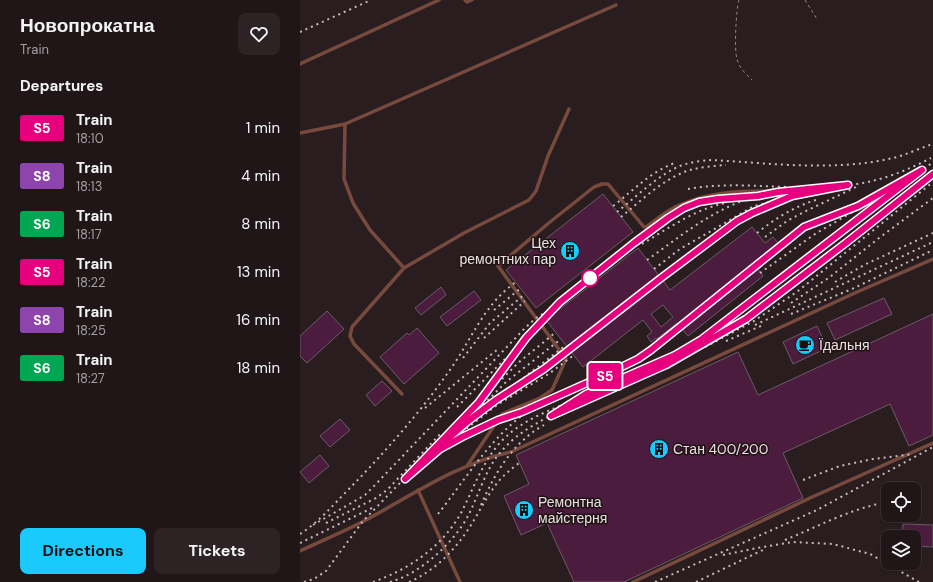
<!DOCTYPE html>
<meta charset="utf-8">
<style>
:root{--surface:#201617;--page:#2d2324;--text:#f1f3f6;--muted:#a29fa1;--line:#3d3536;--accent:#1acafc}
body{margin:0;font-family:"DM Sans",sans-serif;background:var(--page);color:var(--text);height:100vh;display:flex;flex-direction:column;font-size:15px;white-space:nowrap}
*{box-sizing:border-box;margin:0}
p{font-size:13px;color:var(--muted)}
.icon{flex:none;width:22px;height:22px;fill:none;stroke:currentColor;stroke-width:2;stroke-linecap:round;stroke-linejoin:round}
.map{position:relative;flex:1;overflow:hidden}
.drawer{display:flex;flex-direction:column;background:var(--surface);width:300px}
.drawer>*{flex:none}
.badge{padding:0 8px;border-radius:3px;font-size:14px;line-height:26px}
.controls{position:absolute;left:581px;top:482px;display:grid;gap:8px}
.controls a{display:grid;place-items:center;width:40px;height:40px;border-radius:8px;background:var(--surface);box-shadow:0 1px 3px #0004,0 0 0 1px var(--line);font-size:20px}
.map>.badge{position:absolute;translate:-50% -50%;box-shadow:0 0 0 2px #fff}
h2{padding:0 20px;font-size:15px;line-height:36px}
.round{display:grid;place-items:center;flex:none;width:42px;height:42px;border-radius:8px;background:var(--page)}
.summary{display:flex;align-items:center;justify-content:space-between;height:68px;padding:0 20px}
h1{font-size:19px;font-weight:700;line-height:30px}
.cta{display:flex;gap:8px;margin-top:auto;padding:8px 20px}
.cta a{flex:1;height:46px;border-radius:8px;background:var(--accent);color:#111;font-size:16px;font-weight:700;line-height:46px;text-align:center}
.cta a+a{background:var(--page);color:var(--text)}
ul{padding:0;list-style:none}
li{display:flex;align-items:center;gap:12px;height:48px;padding:0 20px}
li div{flex:1}
li b{display:block;font-size:15px}
li em{font-style:normal}
li .badge{min-width:44px;font-weight:700;text-align:center}
main{display:flex;flex:1;min-height:0}
.map>svg:first-child{display:block}
.building{fill:#4b1c3e;stroke:#6a5c65;fill-rule:evenodd}
.lines{fill:none;stroke-linecap:round;stroke-linejoin:round}
.path{stroke:#938889;stroke-width:1;stroke-dasharray:3 3;stroke-linecap:butt}
.lane{stroke:#774a3d;stroke-width:3.5}
.rail{stroke:#c6bbbc;stroke-width:2;stroke-dasharray:2 4;stroke-linecap:butt}
.line-casing{stroke:#fff;stroke-width:9}
.line{stroke:#e6007e;stroke-width:6}
.stop-dot{fill:#fff;stroke:#e6007e;stroke-width:2}
.labels{text-anchor:middle;dominant-baseline:central;stroke-width:3;stroke-linejoin:round;paint-order:stroke}
.poi-label{font-size:14px;fill:#eae0e1;stroke:#201315;text-anchor:start}
</style>
<main>
<section class="drawer">
<div class="summary"><div><h1>Новопрокатна</h1><p>Train</p></div><a class="round"><svg class="icon" aria-label="heart" viewBox="0 0 24 24"><path d="M12 20l-8-8c-3-5 5-10 8-4 3-6 11-1 8 4z"/></svg></a></div>
<h2>Departures</h2>
<ul>
<li><span class="badge" style="background:#e6007e;color:#fff">S5</span><div><b>Train</b><p>18:10</p></div><em>1 min</em></li>
<li><span class="badge" style="background:#8e44ad;color:#fff">S8</span><div><b>Train</b><p>18:13</p></div><em>4 min</em></li>
<li><span class="badge" style="background:#00a651;color:#fff">S6</span><div><b>Train</b><p>18:17</p></div><em>8 min</em></li>
<li><span class="badge" style="background:#e6007e;color:#fff">S5</span><div><b>Train</b><p>18:22</p></div><em>13 min</em></li>
<li><span class="badge" style="background:#8e44ad;color:#fff">S8</span><div><b>Train</b><p>18:25</p></div><em>16 min</em></li>
<li><span class="badge" style="background:#00a651;color:#fff">S6</span><div><b>Train</b><p>18:27</p></div><em>18 min</em></li>
</ul>
<div class="cta"><a>Directions</a><a>Tickets</a></div>
</section>
<div class="map">
<svg width="633" height="582" viewBox="0 0 633 582">
<rect width="100%" height="100%" fill="#2a1d1f"/>
<g class="building">
<polygon points="303,194 333,232 236,308 206,270"/>
<path d="M452,227L465,243L473,237L478,243L453,263L463,276L388,336L377,323L357,339L356,338L351,342L347,336L352,332L343,320L283,367L246,320L338,248L370,290ZM363,305L373,317L361,327L351,314Z"/>
<polygon points="141,287 146,295 121,315 115,308"/>
<polygon points="174,291 181,300 147,326 140,317"/>
<polygon points="584,298 592,314 535,340 527,323"/>
<polygon points="27,311 44,329 7,363 0,356 0,336"/>
<polygon points="633,314 633,435 609,446 590,404 483,453 503,498 324,582 274,582 247,523 221,535 204,496 229,484 216,455 438,352 458,395"/>
<polygon points="517,326 527,348 493,364 483,342"/>
<polygon points="117,328 139,353 104,384 80,357 107,333 109,335"/>
<polygon points="82,381 92,391 75,406 66,395"/>
<polygon points="40,419 50,430 30,447 20,436"/>
<polygon points="20,455 29,466 9,483 0,472"/>
<polygon points="603,524 633,525 633,547 614,546 614,537 602,537"/>
</g>
<g class="lines">
<g class="path">
<path d="M439,0C436,10 434,50 437,59C439,68 446,74 452,80"/>
<polyline points="505,0 517,19"/>
</g>
<g class="lane">
<polyline points="165,0 167,2 172,0"/>
<polyline points="0,64 139,0"/>
<polyline points="45,124 44,179 53,203 70,230 104,268"/>
<polyline points="0,133 45,124 316,5"/>
<polyline points="102,394 54,344 50,336 52,327 104,268 164,233 229,200 236,191 248,156 269,109"/>
<path d="M167,466L202,414L240,398L252,390L266,359L198,266L250,222L294,187L302,184H308L344,227H346C356,220 367,210 380,205C408,192 438,191 468,191"/>
<polyline points="118,490 160,582"/>
<path d="M0,551C21,541 43,532 64,521C111,496 158,463 211,452L557,292L633,259"/>
<polyline points="333,582 510,498 633,443"/>
</g>
<g class="rail">
<polyline points="0,32 71,0"/>
<path d="M388,189C421,183 455,186 488,187"/>
<path d="M313,206C335,189 350,172 377,162"/>
<path d="M317,212C336,197 358,175 380,166C390,162 401,161 411,160C470,163 534,172 593,158C606,155 620,148 633,144"/>
<path d="M321,217C342,200 364,178 390,170C401,167 414,166 426,165"/>
<path d="M457,233C476,218 495,206 519,199"/>
<polyline points="465,237 487,221 504,212 556,187"/>
<path d="M342,244C369,228 395,209 426,203"/>
<path d="M347,260C381,236 413,209 454,197C487,188 523,190 557,184C583,180 608,170 631,158"/>
<polyline points="455,266 504,227 558,206 595,185"/>
<polyline points="354,269 380,249 454,206 499,195"/>
<polyline points="460,273 515,234 554,211"/>
<polyline points="361,278 438,220"/>
<polyline points="535,282 566,264 633,233"/>
<polyline points="491,303 530,277 579,238 633,198"/>
<polyline points="194,310 221,288"/>
<polyline points="491,314 552,289 633,250"/>
<polyline points="439,322 481,293 609,194 633,174"/>
<polyline points="455,325 633,242"/>
<polyline points="184,338 225,301"/>
<polyline points="426,341 461,326"/>
<polyline points="374,355 402,339 633,162"/>
<polyline points="163,358 190,323 225,294"/>
<polyline points="202,379 218,363 256,332"/>
<polyline points="195,400 266,345"/>
<polyline points="157,407 206,358"/>
<polyline points="125,408 198,349"/>
<polyline points="179,409 206,382 261,339"/>
<polyline points="157,436 197,405 250,373 274,355"/>
<polyline points="140,449 183,427 198,420 222,412 305,375 338,359 351,350 380,327"/>
<polyline points="503,480 540,466 573,459 613,454"/>
<path d="M181,505C195,473 212,443 244,425"/>
<path d="M138,514C165,480 188,441 224,414"/>
<polyline points="26,523 76,498 87,490 142,432"/>
<polyline points="13,525 65,495 74,486 225,328 236,318 246,312"/>
<path d="M0,534C19,522 33,505 49,489C87,450 125,407 156,361C174,333 187,302 216,282"/>
<path d="M485,540C519,526 552,508 588,502"/>
<polyline points="0,543 74,507"/>
<polyline points="423,555 457,548 493,542 533,544 570,554 619,582"/>
<polyline points="4,582 14,579 26,571 63,521 179,402 226,338 260,302 334,243 368,218 384,208 399,202 418,199 457,197"/>
<path d="M73,582C110,569 145,545 163,509C174,487 182,464 198,445C215,425 238,415 262,405"/>
<path d="M90,582C120,574 155,542 169,514C179,494 185,471 199,454C214,436 228,428 248,417L407,346L454,321L498,291L633,182"/>
<path d="M109,582C135,571 156,549 171,525C179,512 186,498 195,486C202,476 210,470 219,463"/>
<polyline points="355,582 517,510 633,447"/>
<polyline points="396,582 465,549"/>
</g>
</g>
<g class="lines">
<g class="line-casing">
<polyline id="line" points="135,450 167,422 196,400 244,369 361,278 437,221 452,213 492,196 548,185 478,192 458,196 418,199 399,202 384,208 368,218 334,243 260,302 226,338 179,402 105,479 140,449 162,437 198,420 222,412 305,375 338,359 351,350 504,227 558,206 622,170 402,339 375,355 286,394 251,416 366,365 446,319 547,242 633,174"/>
</g>
<use href="#line" class="line"/>
</g>
<defs>
<g id="building-disc" transform="scale(1)"><circle r="9.5" fill="#1acafc" stroke="#201315"/><path d="M-4-6H4V6H1V3H-1V6H-4ZM-2.5-4.3h1.7v1.8h-1.7ZM.8-4.3h1.7v1.8H.8ZM-2.5-1h1.7V.8h-1.7ZM.8-1h1.7V.8H.8Z" fill="#111"/></g>
<g id="cafe-disc" transform="scale(1)"><circle r="9.5" fill="#1acafc" stroke="#201315"/><path d="M-5.5-4.5H6V0H3Q3 3.5 0 3.5H-2.5Q-5.5 3.5-5.5 0ZM3-3.2v2h1.7v-2ZM-6 4.5H4V6H-6Z" fill="#111"/></g>
</defs>
<g fill-rule="evenodd">
<use href="#building-disc" x="270" y="251"/>
<use href="#cafe-disc" x="505" y="345"/>
<use href="#building-disc" x="359" y="449"/>
<use href="#building-disc" x="224" y="510"/>
</g>
<circle class="stop-dot" cx="290" cy="278" r="8"/>
<g class="labels">
<g class="poi-label">
<text x="256" y="243" text-anchor="end">Цех<tspan x="256" dy="16">ремонтних пар</tspan></text>
<text x="519" y="345">Їдальня</text>
<text x="373" y="449">Стан 400/200</text>
<text x="238" y="502">Ремонтна<tspan x="238" dy="16">майстерня</tspan></text>
</g>
</g>
</svg>
<div class="controls">
<a><svg class="icon" aria-label="locate" viewBox="0 0 24 24"><circle cx="12" cy="12" r="6"/><path d="M12 2v4M12 18v4M2 12h4M18 12h4"/></svg></a>
<a><svg class="icon" aria-label="layers" viewBox="0 0 24 24"><path d="M12 4l9 5-9 5-9-5zM3 14l9 5 9-5"/></svg></a>
</div>
<b class="badge" style="left:305px;top:376px;background:#e6007e;color:#fff">S5</b>
</div>
</main>
